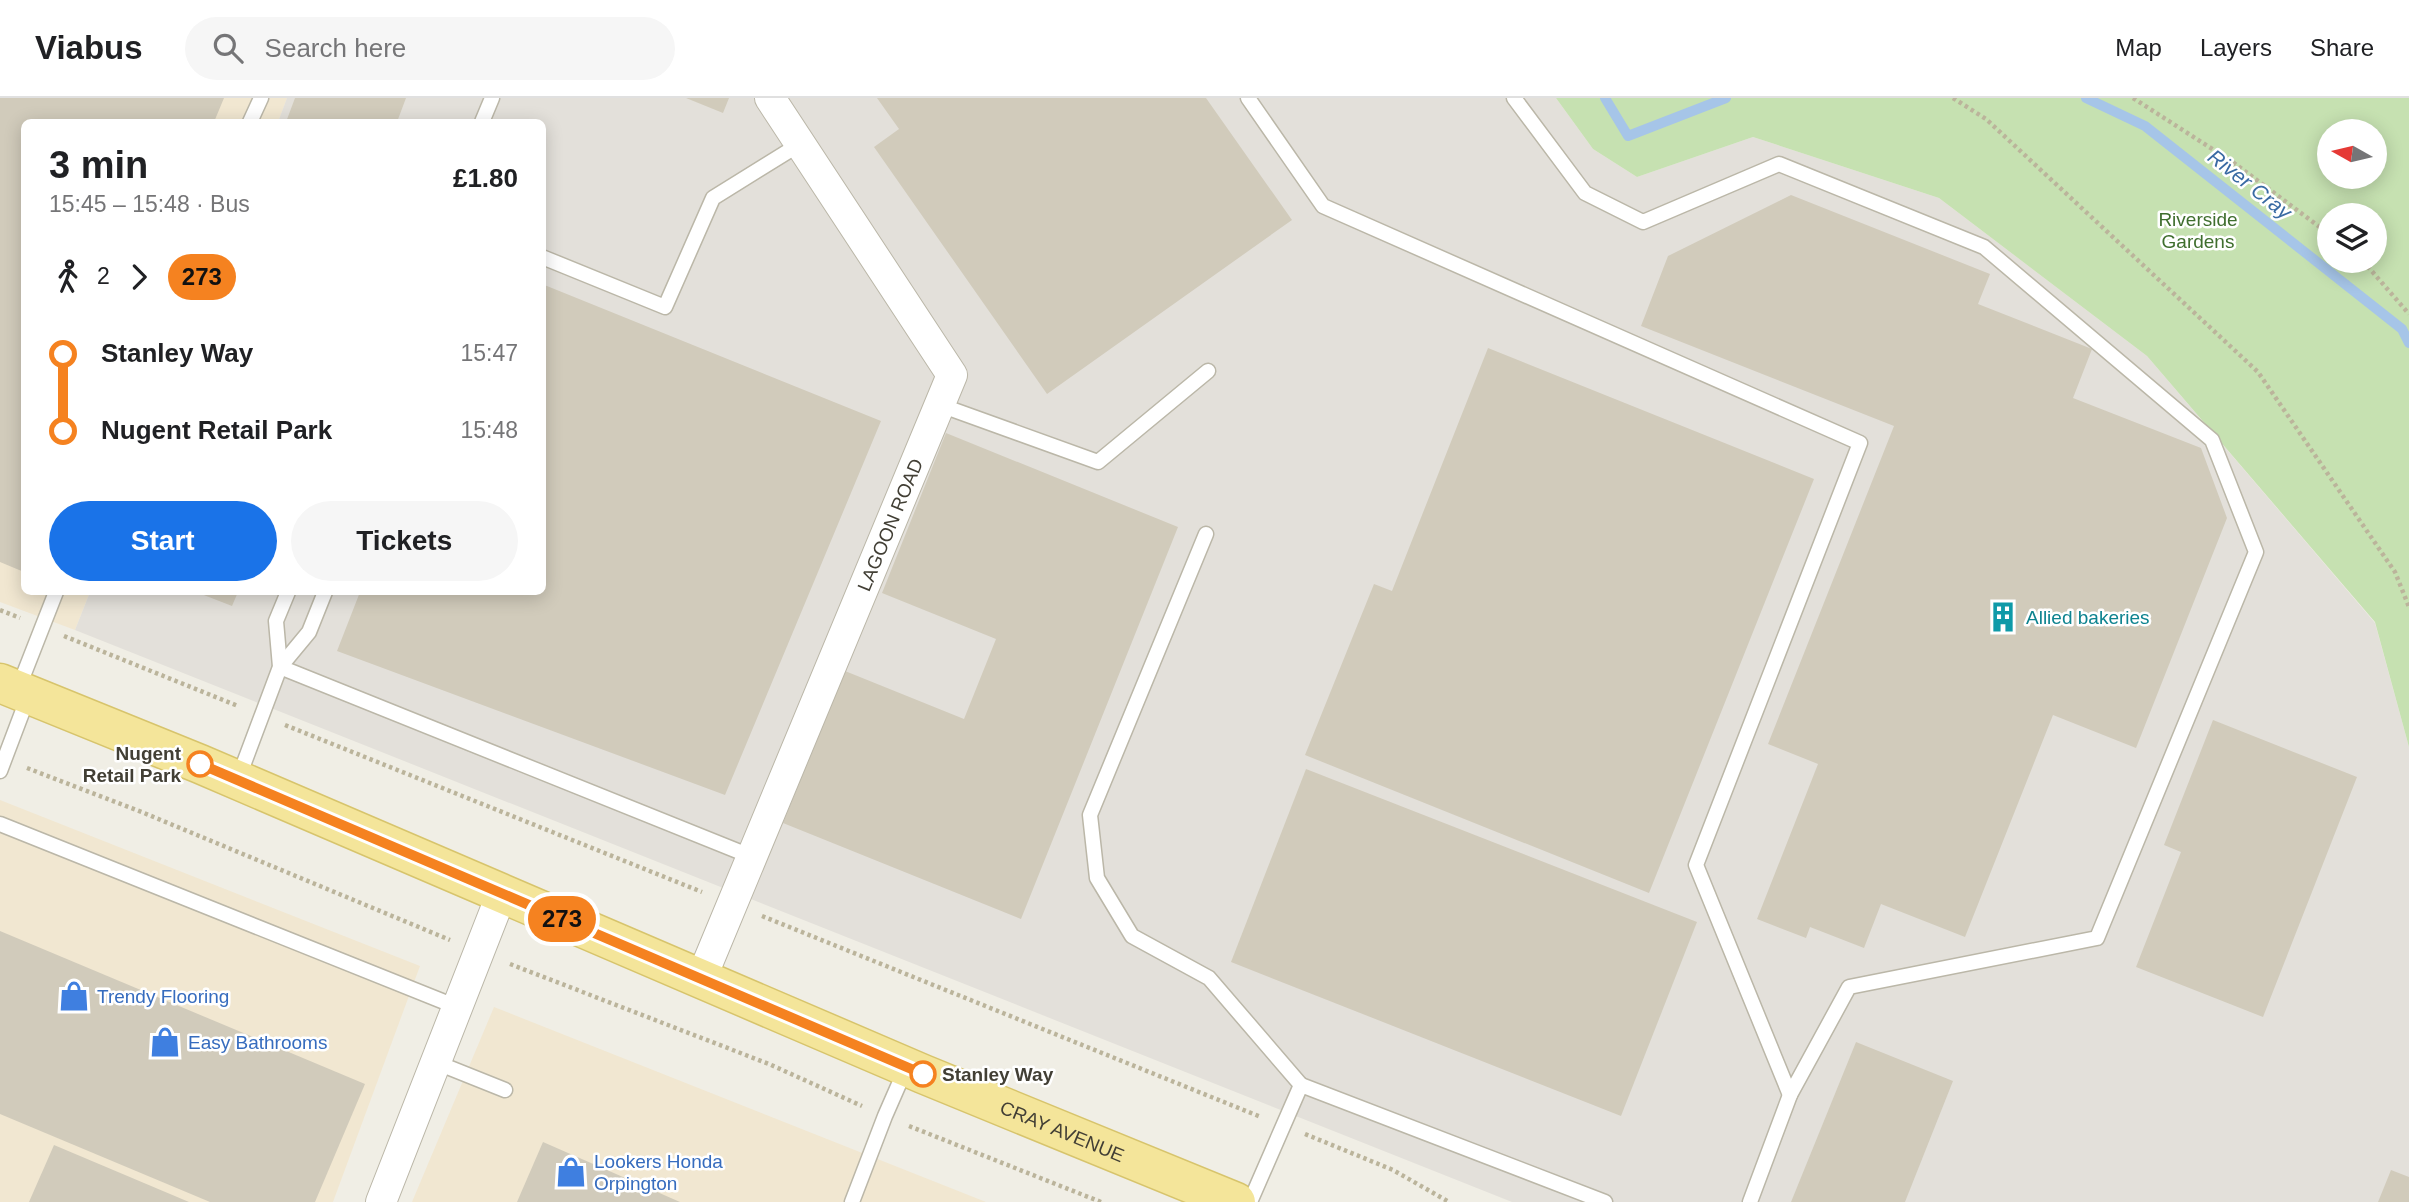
<!DOCTYPE html>
<meta charset="utf-8">
<style>
:root{--surface:#fff;--page:#f6f6f6;--text:#202124;--muted:#757577;--line:#e0e0e0;--accent:#1a73e8}
body{margin:0;font-family:Arial,sans-serif;background:var(--page);color:var(--text);height:100vh;display:flex;flex-direction:column;font-size:26px;white-space:nowrap}
*{box-sizing:border-box;margin:0}
p{font-size:23px;color:var(--muted)}
.icon{flex:none;width:38px;height:38px;fill:none;stroke:currentColor;stroke-width:2;stroke-linecap:round;stroke-linejoin:round}
.map{position:relative;flex:1;overflow:hidden}
.drawer{position:absolute;left:21px;top:21px;width:525px;height:476px;display:flex;flex-direction:column;background:var(--surface);border-radius:10px;box-shadow:0 4px 18px #0003}
.drawer>*{flex:none}
.badge{padding:0 14px;border-radius:23px;font-size:24px;line-height:46px}
.needle{width:46px;rotate:278deg}
.fabs{position:absolute;left:2317px;top:21px;display:grid;gap:14px}
.fabs a{display:grid;place-items:center;width:70px;height:70px;border-radius:50%;background:var(--surface);box-shadow:0 4px 18px #0003;font-size:35px}
.map>.badge{position:absolute;translate:-50% -50%;box-shadow:0 0 0 4px #fff}
.legs{display:flex;align-items:center;gap:10px;height:77px;padding:0 28px;font-size:23px}
.legs p{margin-inline-start:auto}
.headline{display:flex;align-items:center;justify-content:space-between;height:119px;padding:0 28px}
h1{font-size:38px;font-weight:700;line-height:52px}
.action{display:flex;gap:14px;margin-top:auto;padding:14px 28px}
.action a{flex:1;height:80px;border-radius:42px;background:var(--accent);color:#fff;font-size:28px;font-weight:700;line-height:80px;text-align:center}
.action a+a{background:var(--page);color:var(--text)}
ul{padding:0 28px;list-style:none}
li{display:flex;align-items:center;gap:24px;height:77px;font-size:26px}
li i{display:grid;place-items:center;width:10px;height:100%;margin:0 9px;background:currentColor}
li i::after{content:'';width:18px;height:18px;margin:-9px;border:5px solid;border-radius:50%;background:var(--surface)}
li p{margin-inline-start:auto}
li:first-child i{background:linear-gradient(#0000 50%,currentColor 0)}
li:last-child i{background:linear-gradient(currentColor 50%,#0000 0)}
header{display:flex;align-items:center;gap:42px;box-sizing:border-box;height:98px;padding:0 35px;background:var(--surface);border-bottom:2px solid var(--line)}
header strong{font-size:33px}
nav{display:flex;gap:38px;margin-inline-start:auto;font-size:24px}
.search{width:490px;height:63px;background:var(--page);display:flex;align-items:center;gap:18px;box-sizing:border-box;padding:0 24px;border-radius:38px;color:var(--muted);font-size:26px}
.map>svg:first-child{display:block}
.commercial{fill:#f1e7d1}
.industrial{fill:#e3e0da}
.green{fill:#c6e1b1;fill-rule:evenodd}
.lines{fill:none;stroke-linecap:round;stroke-linejoin:round}
.stream{stroke:#a6c5e8;stroke-width:10}
.building{fill:#d1cbbb}
.service-casing{stroke:#bbb7a8;stroke-width:17}
.minor-casing{stroke:#bbb7a8;stroke-width:32}
.primary-casing{stroke:#d7c46c;stroke-width:41}
.path{stroke:#bbb49b;stroke-width:4.5;stroke-dasharray:3.5 3.5;stroke-linecap:butt}
.service{stroke:#fff;stroke-width:14}
.minor{stroke:#fff;stroke-width:30}
.primary{stroke:#f4e59a;stroke-width:38}
.line-1-casing{stroke:#fff;stroke-width:16}
.line-1{stroke:#f58220;stroke-width:10}
.stop-1-dot{fill:#fff;stroke:#f58220;stroke-width:3.5}
.labels{text-anchor:middle;dominant-baseline:central;stroke-width:5;stroke-linejoin:round;paint-order:stroke}
.park-label{font-size:19px;fill:#3f6e2e;stroke:#fff}
.street-label{font-size:19px;fill:#423f35;stroke:#fff}
.culture-label{font-size:19px;fill:#0d838f;stroke:#fff;text-anchor:start}
.stop-label{font-size:19px;font-weight:bold;fill:#423f35;stroke:#fff;text-anchor:end}
.shop-label{font-size:19px;fill:#366cbe;stroke:#fff;text-anchor:start}
.water-label{font-size:21px;font-style:italic;fill:#396aa3;stroke:#fff}
</style>
<header>
<strong>Viabus</strong>
<div class="search"><svg class="icon" aria-label="search" viewBox="0 0 24 24"><circle cx="10" cy="10" r="6"/><path d="M15 15l6 6"/></svg>Search here</div>
<nav><a>Map</a><a>Layers</a><a>Share</a></nav>
</header>
<div class="map">
<svg width="2409" height="1104" viewBox="0 0 2409 1104">
<rect width="100%" height="100%" fill="#f0eee5"/>
<g class="commercial">
<polygon points="0,0 287,0 278,24 24,24 24,494 90,494 75,532 0,504"/>
<polygon points="0,702 420,868 333,1104 0,1104"/>
<polygon points="494,909 986,1104 412,1104"/>
</g>
<polygon class="industrial" points="287,0 1556,0 1593,51 1637,79 1753,39 1939,100 2147,258 2375,525 2409,649 2409,1104 1512,1104 75,532 90,494 542,494 542,24 278,24"/>
<path class="green" d="M1556,0H2409V649L2375,524L2147,258L1939,100L1753,39L1637,79L1593,51ZM2329,33H2375V79H2329ZM2329,117H2375V163H2329Z"/>
<g class="lines">
<g class="stream">
<polyline points="1605,0 1628,38 1726,0"/>
<polyline points="2086,0 2145,28 2402,231 2409,245"/>
</g>
</g>
<g class="building">
<polygon points="0,0 224,0 214,24 24,24 24,474 0,464"/>
<polygon points="295,0 406,0 397,24 286,24"/>
<polygon points="686,0 729,0 723,15"/>
<polygon points="877,0 1206,0 1292,122 1047,296 874,49 899,31"/>
<polygon points="1791,97 1990,176 1978,206 2092,251 2073,300 2201,350 2227,420 2136,650 2053,617 1965,839 1881,806 1864,850 1810,829 1806,840 1757,821 1818,666 1768,646 1894,328 1641,228 1668,158"/>
<polygon points="542,186 881,323 725,697 337,553 360,494 542,494"/>
<polygon points="1488,250 1814,381 1649,795 1305,657 1374,486 1392,493"/>
<polygon points="946,335 1178,429 1021,821 783,725 845,573 964,621 996,541 882,495"/>
<polygon points="196,494 238,494 232,508"/>
<polygon points="2213,622 2357,679 2263,919 2136,869 2181,754 2164,747"/>
<polygon points="1306,671 1697,824 1621,1018 1231,864"/>
<polygon points="0,833 365,986 315,1104 210,1104 0,1016"/>
<polygon points="1856,944 1953,983 1905,1104 1791,1104"/>
<polygon points="543,1044 680,1104 517,1104"/>
<polygon points="54,1047 189,1104 29,1104"/>
<polygon points="2391,1072 2409,1079 2409,1104 2378,1104"/>
</g>
<g class="lines">
<g class="service-casing">
<g id="service">
<polyline points="1248,0 1323,108 1860,345 1696,767 1790,997"/>
<polyline points="1514,0 1585,95 1643,124 1779,66 1984,149 2212,342 2256,454 2097,840 1849,889 1790,997 1750,1104"/>
<polyline points="250,24 261,0"/>
<polyline points="482,24 492,0"/>
<polyline points="542,159 665,209 713,100 800,46"/>
<polyline points="940,307 1098,364 1208,273"/>
<polyline points="1206,436 1090,717 1097,780 1132,838 1209,880 1301,987"/>
<polyline points="325,494 309,534 280,569 750,758"/>
<polyline points="18,591 56,494"/>
<polyline points="0,673 28,599"/>
<polyline points="238,681 280,569 276,523 288,494"/>
<polyline points="0,726 457,909"/>
<polyline points="435,964 505,992"/>
<polyline points="852,1104 885,1018 906,970"/>
<polyline points="1250,1104 1301,987 1605,1104"/>
</g>
</g>
<g class="minor-casing">
<g id="minor">
<path id="s1" d="M701,881L952,277L770,0"/>
<polyline points="381,1104 502,795"/>
</g>
</g>
<g class="primary-casing">
<g id="primary">
<path id="s2" d="M0,585L200,666L923,976L1236,1104"/>
</g>
</g>
<g class="path">
<polyline points="1953,0 1986,21 2258,274 2395,474 2409,509"/>
<polyline points="2133,0 2234,65 2329,136"/>
<polyline points="2363,163 2409,216"/>
<polyline points="0,512 20,520"/>
<polyline points="64,538 238,608"/>
<polyline points="285,627 702,794"/>
<polyline points="27,670 144,715 450,842"/>
<polyline points="762,818 1261,1019"/>
<polyline points="510,866 769,966 862,1008"/>
<polyline points="909,1028 1101,1104"/>
<polyline points="1305,1036 1393,1072 1449,1104"/>
</g>
<use href="#service" class="service"/>
<use href="#minor" class="minor"/>
<use href="#primary" class="primary"/>
</g>
<g class="lines">
<g class="line-1-casing">
<polyline id="line-1" points="200,666 923,976"/>
</g>
<use href="#line-1" class="line-1"/>
</g>
<defs>
<g id="building-bare" transform="scale(2.415)"><path d="M-4-6H4V6H1V3H-1V6H-4ZM-2.5-4.3h1.7v1.8h-1.7ZM.8-4.3h1.7v1.8H.8ZM-2.5-1h1.7V.8h-1.7ZM.8-1h1.7V.8H.8Z" fill="#0f9aa8" stroke="#fff" stroke-width="2.5" paint-order="stroke"/></g>
<g id="shop-bare" transform="scale(2.415)"><path d="M-5-2.5h2.3a2.7 3.5 0 0 1 5.4 0H5L5.5 6h-11ZM-1.5-2.5h3a1.5 2.3 0 0 0-3 0Z" fill="#3f7fe0" stroke="#fff" stroke-width="2.5" paint-order="stroke"/></g>
</defs>
<g fill-rule="evenodd">
<use href="#building-bare" x="2003" y="519"/>
<use href="#shop-bare" x="74" y="898"/>
<use href="#shop-bare" x="165" y="944"/>
<use href="#shop-bare" x="571" y="1074"/>
</g>
<g class="stop-1-dot">
<circle cx="200" cy="666" r="12"/>
<circle cx="923" cy="976" r="12"/>
</g>
<g class="labels">
<g class="park-label">
<text x="2198" y="121">Riverside<tspan x="2198" dy="22">Gardens</tspan></text>
</g>
<g class="street-label">
<text stroke="none"><textPath href="#s1" startOffset="492">LAGOON ROAD</textPath></text>
<text stroke="none"><textPath href="#s2" startOffset="1153">CRAY AVENUE</textPath></text>
</g>
<g class="culture-label">
<text x="2026" y="519">Allied bakeries</text>
</g>
<g class="stop-label">
<text x="181" y="655">Nugent<tspan x="181" dy="22">Retail Park</tspan></text>
<text x="942" y="976" text-anchor="start">Stanley Way</text>
</g>
<g class="shop-label">
<text x="97" y="898">Trendy Flooring</text>
<text x="188" y="944">Easy Bathrooms</text>
<text x="594" y="1063">Lookers Honda<tspan x="594" dy="22">Orpington</tspan></text>
</g>
<g class="water-label">
<text transform="translate(2250 86) rotate(38)">River Cray</text>
</g>
</g>
</svg>
<div class="fabs">
<a><svg class="needle" viewBox="-14 -14 28 28"><path d="M0-13l5 13h-10z" fill="#e53935"/><path d="M0 13l5-13h-10z" fill="#757577"/></svg></a>
<a><svg class="icon" aria-label="layers" viewBox="0 0 24 24"><path d="M12 4l9 5-9 5-9-5zM3 14l9 5 9-5"/></svg></a>
</div>
<b class="badge" style="left:562px;top:821px;background:#f58220;color:#111">273</b>
<section class="drawer">
<div class="headline"><div><h1>3 min</h1><p>15:45 – 15:48 · Bus</p></div><b>£1.80</b></div>
<div class="legs"><svg class="icon" aria-label="walk" viewBox="0 0 24 24"><circle cx="13" cy="4" r="2"/><path d="M13 8l-2 6 4 7M11 14l-3 7M7 12l3-4h3l4 4"/></svg>2<svg class="icon" aria-label="forward" viewBox="0 0 24 24"><path d="M9 5l7 7-7 7"/></svg><b class="badge" style="background:#f58220;color:#111">273</b></div>
<ul>
<li><i style="color:#f58220"></i><b>Stanley Way</b><p>15:47</p></li>
<li><i style="color:#f58220"></i><b>Nugent Retail Park</b><p>15:48</p></li>
</ul>
<div class="action"><a>Start</a><a>Tickets</a></div>
</section>
</div>
